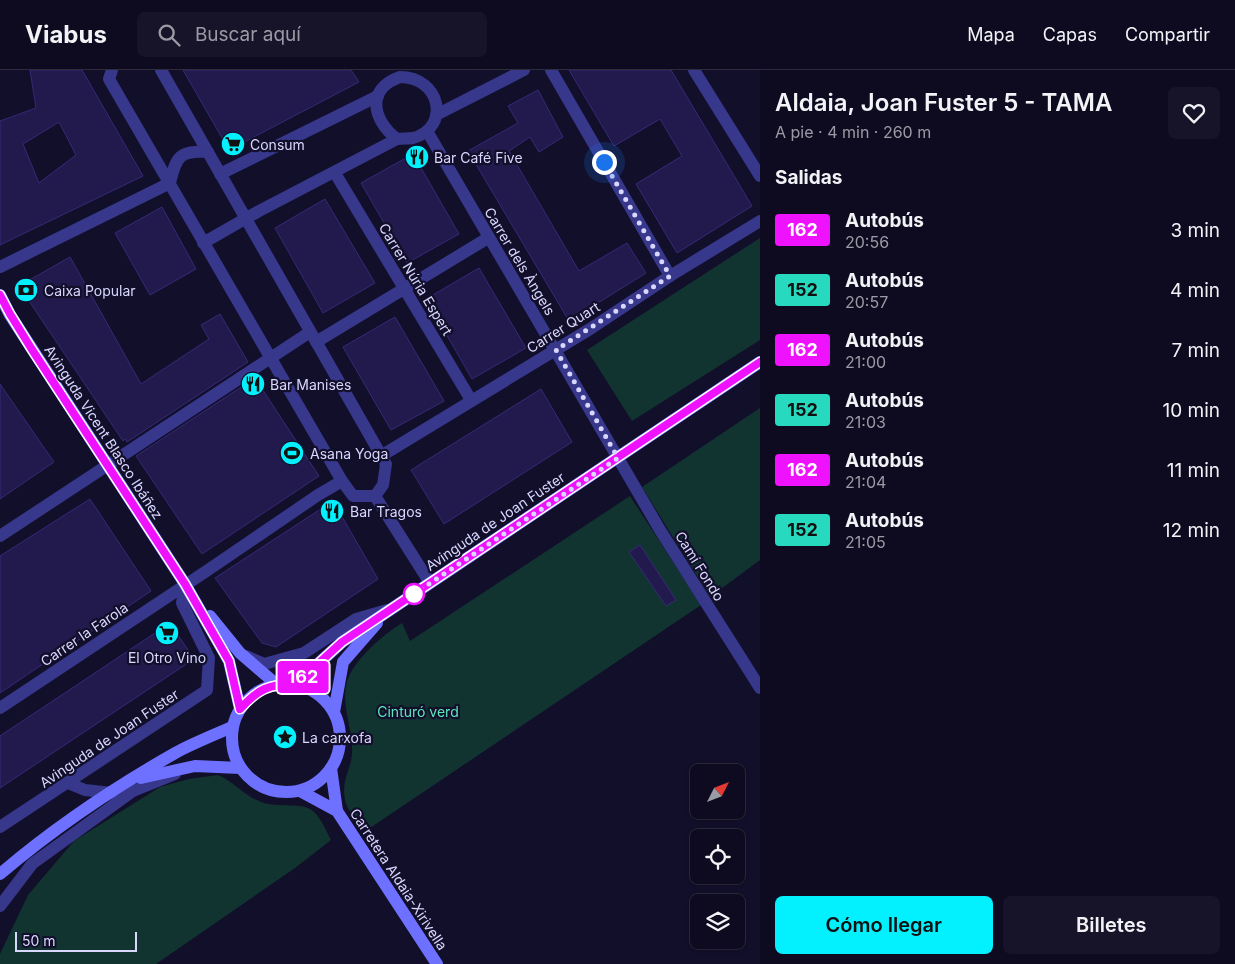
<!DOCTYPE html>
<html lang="es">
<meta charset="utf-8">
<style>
:root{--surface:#0e0b20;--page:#171429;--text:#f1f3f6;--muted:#9b9ba5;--line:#2e2b3e;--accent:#03f0ff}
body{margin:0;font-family:Inter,sans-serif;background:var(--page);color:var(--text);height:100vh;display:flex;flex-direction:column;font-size:19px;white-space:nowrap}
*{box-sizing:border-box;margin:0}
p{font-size:16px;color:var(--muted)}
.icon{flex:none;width:28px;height:28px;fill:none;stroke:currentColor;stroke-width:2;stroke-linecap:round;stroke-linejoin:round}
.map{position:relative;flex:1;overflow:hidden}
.drawer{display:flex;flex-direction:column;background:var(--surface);width:475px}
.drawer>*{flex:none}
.badge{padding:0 10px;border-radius:4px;font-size:18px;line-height:32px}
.needle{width:32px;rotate:48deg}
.buttons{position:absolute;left:690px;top:694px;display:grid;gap:10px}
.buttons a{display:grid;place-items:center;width:55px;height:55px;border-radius:8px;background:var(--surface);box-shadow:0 1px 4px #0004,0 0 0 1px var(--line);font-size:25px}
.scale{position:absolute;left:15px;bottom:12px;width:122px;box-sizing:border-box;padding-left:5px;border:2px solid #dad7ff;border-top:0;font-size:14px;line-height:18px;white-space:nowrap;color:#dad7ff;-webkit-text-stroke:4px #120f2a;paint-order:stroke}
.you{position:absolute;width:25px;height:25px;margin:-12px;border:4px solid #fff;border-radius:50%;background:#1a73e8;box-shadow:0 0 0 8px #1a73e833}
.map>.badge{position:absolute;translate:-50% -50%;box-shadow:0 0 0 2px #fff}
h2{padding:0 15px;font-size:19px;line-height:45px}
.round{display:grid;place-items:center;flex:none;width:52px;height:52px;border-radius:8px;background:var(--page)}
.overview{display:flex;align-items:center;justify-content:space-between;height:85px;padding:0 15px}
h1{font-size:24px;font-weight:600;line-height:38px}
.primary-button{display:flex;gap:10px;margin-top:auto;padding:10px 15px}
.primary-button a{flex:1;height:58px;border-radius:8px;background:var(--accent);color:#111;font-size:20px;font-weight:600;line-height:58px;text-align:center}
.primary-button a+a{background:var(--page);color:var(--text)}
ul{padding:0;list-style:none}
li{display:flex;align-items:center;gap:15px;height:60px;padding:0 15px}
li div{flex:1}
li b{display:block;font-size:19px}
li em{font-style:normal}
li .badge{min-width:55px;font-weight:700;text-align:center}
header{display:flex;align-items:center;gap:30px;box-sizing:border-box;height:70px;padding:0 25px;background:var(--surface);border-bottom:1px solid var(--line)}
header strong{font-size:24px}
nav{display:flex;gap:28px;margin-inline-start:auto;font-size:18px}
.search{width:350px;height:45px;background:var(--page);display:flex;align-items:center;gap:12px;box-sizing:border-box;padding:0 18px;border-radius:8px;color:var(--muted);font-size:19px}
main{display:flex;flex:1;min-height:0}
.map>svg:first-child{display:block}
.green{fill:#113431}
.building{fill:#22194c;stroke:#362a79;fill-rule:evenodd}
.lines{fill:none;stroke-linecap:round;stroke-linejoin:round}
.street{stroke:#37378c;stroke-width:12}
.secondary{stroke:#6e71ff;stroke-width:12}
.line-casing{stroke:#fff;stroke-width:11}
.line{stroke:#ee12fe;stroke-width:8}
.walk{stroke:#dad7ff;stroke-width:5;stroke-dasharray:0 9}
.stop-dot{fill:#fff;stroke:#ee12fe;stroke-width:2.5}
.labels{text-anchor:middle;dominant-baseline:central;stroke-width:4.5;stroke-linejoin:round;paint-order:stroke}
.poi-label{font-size:14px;fill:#dad7ff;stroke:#120f2a;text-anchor:start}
.street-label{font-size:14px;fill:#dad7ff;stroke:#120f2a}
.park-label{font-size:14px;fill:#5be7be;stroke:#120f2a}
</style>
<header>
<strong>Viabus</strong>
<div class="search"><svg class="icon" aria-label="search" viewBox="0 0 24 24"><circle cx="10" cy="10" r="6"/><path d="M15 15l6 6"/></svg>Buscar aquí</div>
<nav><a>Mapa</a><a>Capas</a><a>Compartir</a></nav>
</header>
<main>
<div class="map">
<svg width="760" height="894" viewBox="0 0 760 894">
<rect width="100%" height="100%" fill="#120f2a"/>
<g class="green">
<polygon points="760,168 760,270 632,351 587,280"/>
<polygon points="760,338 760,490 710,527 642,417"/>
<path d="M630,426L701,535L367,760C359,753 349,743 346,733C341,716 347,706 351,691C357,662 336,632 350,604C361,584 383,565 402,553L410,571Z"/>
<path d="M218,705C235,712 246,728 264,733C279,738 305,731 315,743C322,750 326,761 331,770L295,798L156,894H0V884L28,825L74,771L160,717L189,709Z"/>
</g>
<g class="building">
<path d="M30,0H82L143,106L0,175V51L36,38ZM59,52L76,85L39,113L23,74Z"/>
<polygon points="183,0 351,0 359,12 229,80"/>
<polygon points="569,0 671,0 752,136 677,183 636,114 682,86 660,49 614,76"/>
<polygon points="538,20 563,67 539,82 530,67 509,81 579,201 627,173 646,203 569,251 468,81 518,53 508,36"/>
<polygon points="413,84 459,164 407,193 361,113"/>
<polygon points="325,129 375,213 323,243 275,158"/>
<polygon points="162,137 196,199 150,225 115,163"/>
<polygon points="70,187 141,314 209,269 201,255 220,244 248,292 127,372 125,369 123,371 19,216"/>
<polygon points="479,198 526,278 472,309 426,229"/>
<polygon points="395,247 444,331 391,360 343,277"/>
<polygon points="255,308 319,406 202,484 136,386"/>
<polygon points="0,314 54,392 0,429"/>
<polygon points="541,319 572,372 444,454 411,400"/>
<polygon points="90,429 151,521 0,623 0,486"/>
<polygon points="333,431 378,509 276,577 262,573 215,508"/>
<polygon points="640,475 676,530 666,536 629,482"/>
<polygon points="170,553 194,589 0,718 0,666"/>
</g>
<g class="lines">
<g class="street">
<polyline points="112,0 109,9 342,411 353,426 375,426 383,415 386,394 161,0"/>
<polyline points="551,0 670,206"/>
<polyline points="694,0 760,106"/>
<path d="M400,7C441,7 451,58 413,68C408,69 402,68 397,69C373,51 365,19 400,7Z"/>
<polyline points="436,45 524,0"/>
<polyline points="427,61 660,460 760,618"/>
<polyline points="335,103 471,330"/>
<polyline points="220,104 378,26"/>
<polyline points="203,173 259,141 397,69"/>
<path d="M0,197L170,113C176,87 179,80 208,82"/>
<polyline points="316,272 488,168"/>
<polyline points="381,386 590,259 670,206 760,151"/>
<polyline points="375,426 430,513"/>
<polyline points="0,466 310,262"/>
<polyline points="246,586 264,594 304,583 356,549 387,540"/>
<polyline points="0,638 208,500 318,425 342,411"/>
<polyline points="68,713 85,720 112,723"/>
<polyline points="0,757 207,620 209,588 182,533 185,514"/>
<polyline points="0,836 32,794 133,721 175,704"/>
</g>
<g class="secondary">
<polyline points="0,225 10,245 185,514 229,591 240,639"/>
<polyline points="210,546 240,583 276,614"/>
<polyline points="296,614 342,572 760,292"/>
<circle cx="286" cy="668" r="54"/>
<polyline points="334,642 343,592 377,553"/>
<polyline points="331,698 337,741 437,894"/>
<polyline points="141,708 195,696 240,698"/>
<polyline points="300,721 337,741"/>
<path d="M0,804C54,758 115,717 177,682C194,673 214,665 232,657"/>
</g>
</g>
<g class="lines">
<g class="line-casing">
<path id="line" d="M0,225L10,244L31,278L185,514L229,591L240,639C258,619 269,614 296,614L342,572L760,292"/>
</g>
<use href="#line" class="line"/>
<polyline class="walk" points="414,524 618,388 556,280 670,206 604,92"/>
</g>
<defs>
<g id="supermarket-disc" transform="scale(1.25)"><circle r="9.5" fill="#03f0ff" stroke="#120f2a"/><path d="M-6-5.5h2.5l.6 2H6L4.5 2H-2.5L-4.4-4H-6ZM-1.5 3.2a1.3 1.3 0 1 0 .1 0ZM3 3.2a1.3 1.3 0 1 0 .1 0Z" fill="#111"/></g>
<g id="restaurant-disc" transform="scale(1.25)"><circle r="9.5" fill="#03f0ff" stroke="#120f2a"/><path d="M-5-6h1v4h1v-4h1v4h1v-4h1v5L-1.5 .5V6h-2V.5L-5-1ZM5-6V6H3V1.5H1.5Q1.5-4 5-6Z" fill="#111"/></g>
<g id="bank-disc" transform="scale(1.25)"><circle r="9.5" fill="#03f0ff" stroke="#120f2a"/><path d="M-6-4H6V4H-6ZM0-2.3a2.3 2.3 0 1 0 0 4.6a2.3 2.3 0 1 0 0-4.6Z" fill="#111"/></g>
<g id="stadium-disc" transform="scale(1.25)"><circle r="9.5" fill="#03f0ff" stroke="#120f2a"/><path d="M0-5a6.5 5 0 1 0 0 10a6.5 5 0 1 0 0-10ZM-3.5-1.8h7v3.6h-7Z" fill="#111"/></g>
<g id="sight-disc" transform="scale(1.25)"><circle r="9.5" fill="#03f0ff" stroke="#120f2a"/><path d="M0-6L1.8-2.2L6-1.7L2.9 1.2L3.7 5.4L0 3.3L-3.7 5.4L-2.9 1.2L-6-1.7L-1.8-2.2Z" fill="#111"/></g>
</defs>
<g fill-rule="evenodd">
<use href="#supermarket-disc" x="233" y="74"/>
<use href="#restaurant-disc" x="417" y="87"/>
<use href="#bank-disc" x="26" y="220"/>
<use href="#restaurant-disc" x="253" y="314"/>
<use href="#stadium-disc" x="292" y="383"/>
<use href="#restaurant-disc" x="332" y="441"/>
<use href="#supermarket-disc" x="167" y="563"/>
<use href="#sight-disc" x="285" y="667"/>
</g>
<circle class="stop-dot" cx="414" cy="524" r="10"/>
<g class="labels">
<g class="poi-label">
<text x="250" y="74">Consum</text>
<text x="434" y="87">Bar Café Five</text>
<text x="44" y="220">Caixa Popular</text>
<text x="270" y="314">Bar Manises</text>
<text x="310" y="383">Asana Yoga</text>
<text x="350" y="441">Bar Tragos</text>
<text x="167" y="587" text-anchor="middle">El Otro Vino</text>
<text x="302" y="667">La carxofa</text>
</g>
<g class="street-label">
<text transform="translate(520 191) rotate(59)">Carrer dels Àngels</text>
<text transform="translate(416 209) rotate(59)">Carrer Núria Espert</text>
<text transform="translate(563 257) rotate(-32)">Carrer Quart</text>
<text transform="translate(104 362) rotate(57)">Avinguda Vicent Blasco Ibáñez</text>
<text transform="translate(495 451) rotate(-34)">Avinguda de Joan Fuster</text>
<text transform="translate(700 496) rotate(58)">Camí Fondo</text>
<text transform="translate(84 564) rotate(-34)">Carrer la Farola</text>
<text transform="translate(109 668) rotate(-34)">Avinguda de Joan Fuster</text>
<text transform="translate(399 809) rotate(57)">Carretera Aldaia-Xirivella</text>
</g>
<g class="park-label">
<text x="418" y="641">Cinturó verd</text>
</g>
</g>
</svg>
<div class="buttons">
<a><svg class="needle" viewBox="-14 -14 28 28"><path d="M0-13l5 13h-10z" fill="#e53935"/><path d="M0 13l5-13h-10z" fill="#9b9ba5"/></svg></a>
<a><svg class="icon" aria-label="locate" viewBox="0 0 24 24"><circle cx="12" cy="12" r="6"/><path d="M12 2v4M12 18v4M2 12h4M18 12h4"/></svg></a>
<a><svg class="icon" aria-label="layers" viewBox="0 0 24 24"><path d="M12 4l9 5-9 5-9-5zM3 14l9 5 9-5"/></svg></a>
</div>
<div class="scale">50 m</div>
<div class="you" style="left:604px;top:92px"></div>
<b class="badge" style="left:303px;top:607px;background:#ee12fe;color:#fff">162</b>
</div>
<section class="drawer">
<div class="overview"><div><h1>Aldaia, Joan Fuster 5 - TAMA</h1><p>A pie · 4 min · 260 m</p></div><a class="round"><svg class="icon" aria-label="heart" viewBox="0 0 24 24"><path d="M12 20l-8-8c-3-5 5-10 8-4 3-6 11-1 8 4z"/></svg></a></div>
<h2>Salidas</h2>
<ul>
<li><span class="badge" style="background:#ee12fe;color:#fff">162</span><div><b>Autobús</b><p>20:56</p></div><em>3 min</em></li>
<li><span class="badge" style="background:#27d9be;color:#111">152</span><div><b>Autobús</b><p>20:57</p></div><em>4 min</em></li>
<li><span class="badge" style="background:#ee12fe;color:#fff">162</span><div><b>Autobús</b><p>21:00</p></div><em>7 min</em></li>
<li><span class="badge" style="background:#27d9be;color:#111">152</span><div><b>Autobús</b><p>21:03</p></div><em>10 min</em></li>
<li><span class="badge" style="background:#ee12fe;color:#fff">162</span><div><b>Autobús</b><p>21:04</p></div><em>11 min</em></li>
<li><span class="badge" style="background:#27d9be;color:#111">152</span><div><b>Autobús</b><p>21:05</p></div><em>12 min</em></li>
</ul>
<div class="primary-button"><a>Cómo llegar</a><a>Billetes</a></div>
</section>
</main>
